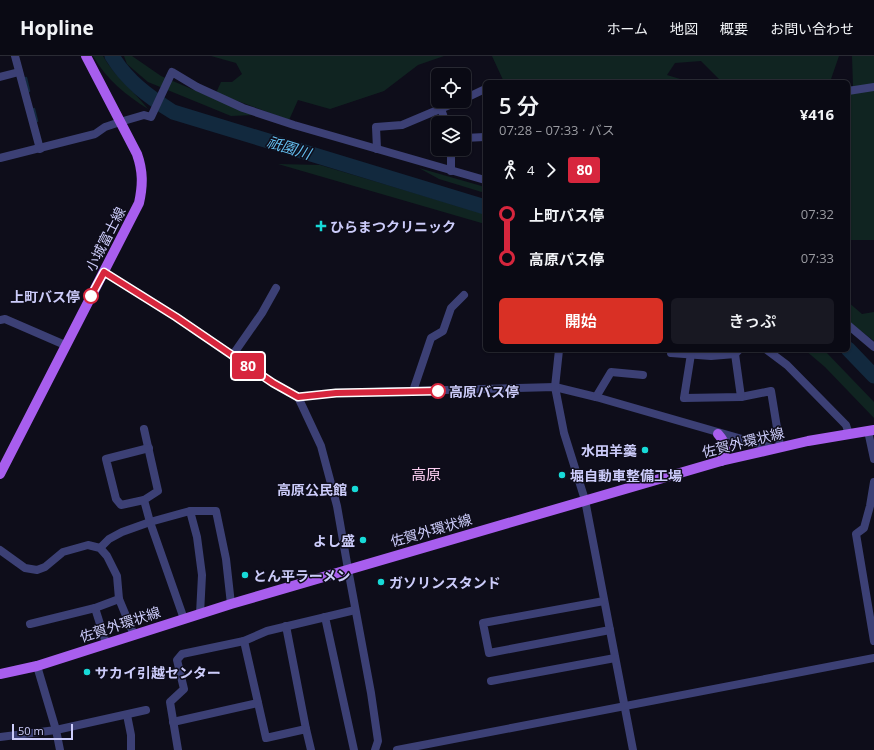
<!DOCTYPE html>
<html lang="ja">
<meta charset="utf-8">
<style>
:root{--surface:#0a0a14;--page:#181822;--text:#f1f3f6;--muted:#999aa0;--line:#2a2b34;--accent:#d93025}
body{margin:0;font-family:"Open Sans","Noto Sans JP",sans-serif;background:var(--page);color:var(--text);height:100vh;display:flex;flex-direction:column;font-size:15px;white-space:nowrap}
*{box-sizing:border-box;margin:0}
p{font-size:13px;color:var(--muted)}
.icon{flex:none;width:22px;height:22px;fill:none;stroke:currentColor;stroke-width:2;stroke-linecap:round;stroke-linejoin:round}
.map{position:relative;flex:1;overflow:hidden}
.drawer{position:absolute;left:483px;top:24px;width:367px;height:272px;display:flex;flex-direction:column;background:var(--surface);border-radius:6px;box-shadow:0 1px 3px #0004,0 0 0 1px var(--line)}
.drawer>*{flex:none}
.badge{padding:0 8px;border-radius:3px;font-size:14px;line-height:26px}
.fabs{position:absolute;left:431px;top:12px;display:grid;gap:8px}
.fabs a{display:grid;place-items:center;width:40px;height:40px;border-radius:6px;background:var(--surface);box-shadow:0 1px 3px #0004,0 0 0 1px var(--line);font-size:20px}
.scale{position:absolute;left:12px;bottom:10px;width:61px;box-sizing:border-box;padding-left:4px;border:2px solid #ccccfa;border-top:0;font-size:11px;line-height:14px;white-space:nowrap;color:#ccccfa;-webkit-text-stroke:3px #0e0d1a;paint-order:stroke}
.map>.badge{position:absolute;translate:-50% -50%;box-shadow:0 0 0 2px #fff}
.legs{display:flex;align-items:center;gap:6px;height:44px;padding:0 16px;font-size:13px}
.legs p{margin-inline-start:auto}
.overview{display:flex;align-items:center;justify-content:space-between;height:68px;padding:0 16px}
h1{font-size:22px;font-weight:600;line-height:30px}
.button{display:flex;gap:8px;margin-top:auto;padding:8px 16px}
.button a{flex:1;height:46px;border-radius:6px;background:var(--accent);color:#fff;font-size:16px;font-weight:600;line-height:46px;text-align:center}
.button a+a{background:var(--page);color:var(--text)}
ul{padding:0 16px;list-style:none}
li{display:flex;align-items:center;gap:14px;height:44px;font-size:15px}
li i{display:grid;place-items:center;width:6px;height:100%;margin:0 5px;background:currentColor}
li i::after{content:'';width:10px;height:10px;margin:-5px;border:3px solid;border-radius:50%;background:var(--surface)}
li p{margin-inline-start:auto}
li:first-child i{background:linear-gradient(#0000 50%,currentColor 0)}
li:last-child i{background:linear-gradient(currentColor 50%,#0000 0)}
header{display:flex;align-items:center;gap:24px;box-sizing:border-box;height:56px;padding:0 20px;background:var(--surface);border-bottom:1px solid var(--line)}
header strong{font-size:19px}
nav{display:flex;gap:22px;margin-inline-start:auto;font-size:14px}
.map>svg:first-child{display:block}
.green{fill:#102421}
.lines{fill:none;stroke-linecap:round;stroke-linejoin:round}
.stream{stroke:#12293e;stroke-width:2.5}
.river{stroke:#12293e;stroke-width:15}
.minor{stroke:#3c4075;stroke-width:8}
.tertiary{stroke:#3c4075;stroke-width:8}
.primary{stroke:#a85eee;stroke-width:10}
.line-1-casing{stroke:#fff;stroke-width:9}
.line-1{stroke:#d7263d;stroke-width:6}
.poi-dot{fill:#17dad8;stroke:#0e0d1a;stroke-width:1.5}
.stop-1-dot{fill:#fff;stroke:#d7263d;stroke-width:2}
.labels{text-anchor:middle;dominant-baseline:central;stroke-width:3;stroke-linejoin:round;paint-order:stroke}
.poi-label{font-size:14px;font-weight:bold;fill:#ccccfa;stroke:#0e0d1a;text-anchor:start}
.street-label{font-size:14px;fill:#ccccfa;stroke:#0e0d1a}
.stop-label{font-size:14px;font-weight:bold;fill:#ccccfa;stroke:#0e0d1a;text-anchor:end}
.water-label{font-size:15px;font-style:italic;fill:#64beef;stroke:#0e0d1a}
.neighbourhood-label{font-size:15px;fill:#facdef;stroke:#0e0d1a}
</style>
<header>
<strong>Hopline</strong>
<nav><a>ホーム</a><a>地図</a><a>概要</a><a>お問い合わせ</a></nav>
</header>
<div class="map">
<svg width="874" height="694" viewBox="0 0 874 694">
<rect width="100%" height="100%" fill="#0e0d1a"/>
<g class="green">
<path d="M93,0H103C114,20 134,35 148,53C126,39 106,23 93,0Z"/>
<polygon points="124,0 132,0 161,20 253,59 231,60 148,26 127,8"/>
<polygon points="211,0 444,0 418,9 384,35 330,53 298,44 289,64 216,37 221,26 232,26 242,18 236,7"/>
<polygon points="492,0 839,0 830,26 722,26 701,5 675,7 667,19 690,26 504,26"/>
<polygon points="852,0 874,0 874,184 848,184 848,30 853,30"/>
<polygon points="278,108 320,109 485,158 485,168"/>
<polygon points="419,112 485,131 485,137 439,123"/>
<polygon points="848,246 862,258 874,256 874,285 848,265"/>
<polygon points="805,294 824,294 874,346 874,362 825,311"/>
</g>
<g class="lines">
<g class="stream">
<polyline points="26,22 29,35"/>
<polyline points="34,53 37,65"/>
</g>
<g class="river">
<path d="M112,0C127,25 149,41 173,56L485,151"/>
<polyline points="848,293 874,320"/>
</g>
<g class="minor">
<polyline points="15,0 40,93"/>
<polyline points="0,21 19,16"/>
<polyline points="848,35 874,31"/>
<polyline points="464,43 485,33"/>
<polyline points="441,53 446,67"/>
<polyline points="464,82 485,81"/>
<polyline points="377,93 376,71 402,69 459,45"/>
<polyline points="0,102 95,78 105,71 120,66 144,59 151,61 172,16 197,31 243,52 294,69 485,124"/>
<polyline points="451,115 451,93"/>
<polyline points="104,216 176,261 273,327 298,341 336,337 555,331 596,341 773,392"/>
<polyline points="0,264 5,263 65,289"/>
<polyline points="848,269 874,291"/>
<polyline points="559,294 555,331 564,377 585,444 633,694"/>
<polyline points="767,294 787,309 846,369 849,378"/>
<polyline points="671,297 711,300 735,298 739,294"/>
<polyline points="691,298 684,342 741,341 771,335 780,390"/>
<polyline points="735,298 741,341"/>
<polyline points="232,300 262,257 276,232"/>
<polyline points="413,335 431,282 443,275 451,252 464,239"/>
<polyline points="298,341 321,390 337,450 348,513"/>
<polyline points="596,341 611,316 643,319"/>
<polyline points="144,373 158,435 144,444 150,466 184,563"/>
<polyline points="868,375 874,403"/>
<polyline points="874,426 870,450 864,472 856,478 874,585"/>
<polyline points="144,444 121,449 116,443 106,403 149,392"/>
<polyline points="190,455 197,481 202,519 200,558"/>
<polyline points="100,492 109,483 122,476 150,466 190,455 216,455 226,503 231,548"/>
<polyline points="0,494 25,512 37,514 45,511 63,496 88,489 100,492 107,500 117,520 119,543 134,579"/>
<polyline points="604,545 483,567 489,597 610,574"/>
<polyline points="325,561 354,694"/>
<polyline points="30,568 95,552"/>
<polyline points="286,570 306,673"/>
<polyline points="244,585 266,682 306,673 311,694"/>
<polyline points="106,587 95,552 119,543"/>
<polyline points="491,625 615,602"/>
<polyline points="127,659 131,679 131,694"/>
<polyline points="173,666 258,647"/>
<polyline points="0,681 56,674 37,610"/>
<polyline points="60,694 56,674 146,654"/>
<polyline points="178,694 170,646 184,633 177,604 182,598 244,585 267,575 355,554"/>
<polyline points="397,694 874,602"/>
</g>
<polyline class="tertiary" points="348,513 371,637 378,685 375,694"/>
<g class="primary">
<path d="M718,378C726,387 728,394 721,405"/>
<path d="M0,418L139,147C143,129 143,115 137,98L86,0"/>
<polyline points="0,618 37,610 231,548 721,405 808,385 874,374"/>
</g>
</g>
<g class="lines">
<g class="line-1-casing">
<polyline id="line-1" points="91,240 104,216 176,261 273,327 298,341 336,337 438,335"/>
</g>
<use href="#line-1" class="line-1"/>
</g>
<g class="poi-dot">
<path d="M319 164h4v4h4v4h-4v4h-4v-4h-4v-4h4z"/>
<circle cx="645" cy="394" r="4"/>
<circle cx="562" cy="419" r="4"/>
<circle cx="355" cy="433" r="4"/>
<circle cx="363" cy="484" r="4"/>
<circle cx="245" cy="519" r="4"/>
<circle cx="381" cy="526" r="4"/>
<circle cx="87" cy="616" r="4"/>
</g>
<g class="stop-1-dot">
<circle cx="91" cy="240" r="7"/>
<circle cx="438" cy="335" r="7"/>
</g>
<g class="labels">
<g class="poi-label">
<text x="330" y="170">ひらまつクリニック</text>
<text x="637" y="394" text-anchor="end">水田羊羹</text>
<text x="570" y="419">堀自動車整備工場</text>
<text x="347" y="433" text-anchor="end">高原公民館</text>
<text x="355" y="484" text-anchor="end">よし盛</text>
<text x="253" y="519">とん平ラーメン</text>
<text x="389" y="526">ガソリンスタンド</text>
<text x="95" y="616">サカイ引越センター</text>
</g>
<g class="street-label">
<text transform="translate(105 183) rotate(-63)">小城富士線</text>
<text transform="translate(743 386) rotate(-14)">佐賀外環状線</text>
<text transform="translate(431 474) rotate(-16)">佐賀外環状線</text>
<text transform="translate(120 568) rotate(-18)">佐賀外環状線</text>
</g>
<g class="stop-label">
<text x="80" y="240">上町バス停</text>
<text x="449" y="335" text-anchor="start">高原バス停</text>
</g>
<g class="water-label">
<text transform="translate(289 91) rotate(17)">祇園川</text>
</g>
<g class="neighbourhood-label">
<text x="426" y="418">高原</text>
</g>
</g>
</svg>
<div class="fabs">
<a><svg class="icon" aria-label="locate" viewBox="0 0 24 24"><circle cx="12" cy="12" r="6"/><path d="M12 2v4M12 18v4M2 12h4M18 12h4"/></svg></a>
<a><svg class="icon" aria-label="layers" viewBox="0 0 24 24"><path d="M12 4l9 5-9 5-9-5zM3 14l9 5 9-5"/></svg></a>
</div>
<div class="scale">50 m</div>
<b class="badge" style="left:248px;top:310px;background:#d7263d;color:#fff">80</b>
<section class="drawer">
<div class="overview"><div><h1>5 分</h1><p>07:28 – 07:33 · バス</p></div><b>¥416</b></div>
<div class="legs"><svg class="icon" aria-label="walk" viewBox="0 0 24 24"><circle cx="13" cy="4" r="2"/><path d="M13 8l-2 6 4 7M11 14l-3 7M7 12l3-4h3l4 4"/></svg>4<svg class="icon" aria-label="forward" viewBox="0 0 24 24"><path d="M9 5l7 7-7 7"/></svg><b class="badge" style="background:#d7263d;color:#fff">80</b></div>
<ul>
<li><i style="color:#d7263d"></i><b>上町バス停</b><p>07:32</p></li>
<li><i style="color:#d7263d"></i><b>高原バス停</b><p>07:33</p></li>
</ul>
<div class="button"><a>開始</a><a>きっぷ</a></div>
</section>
</div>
